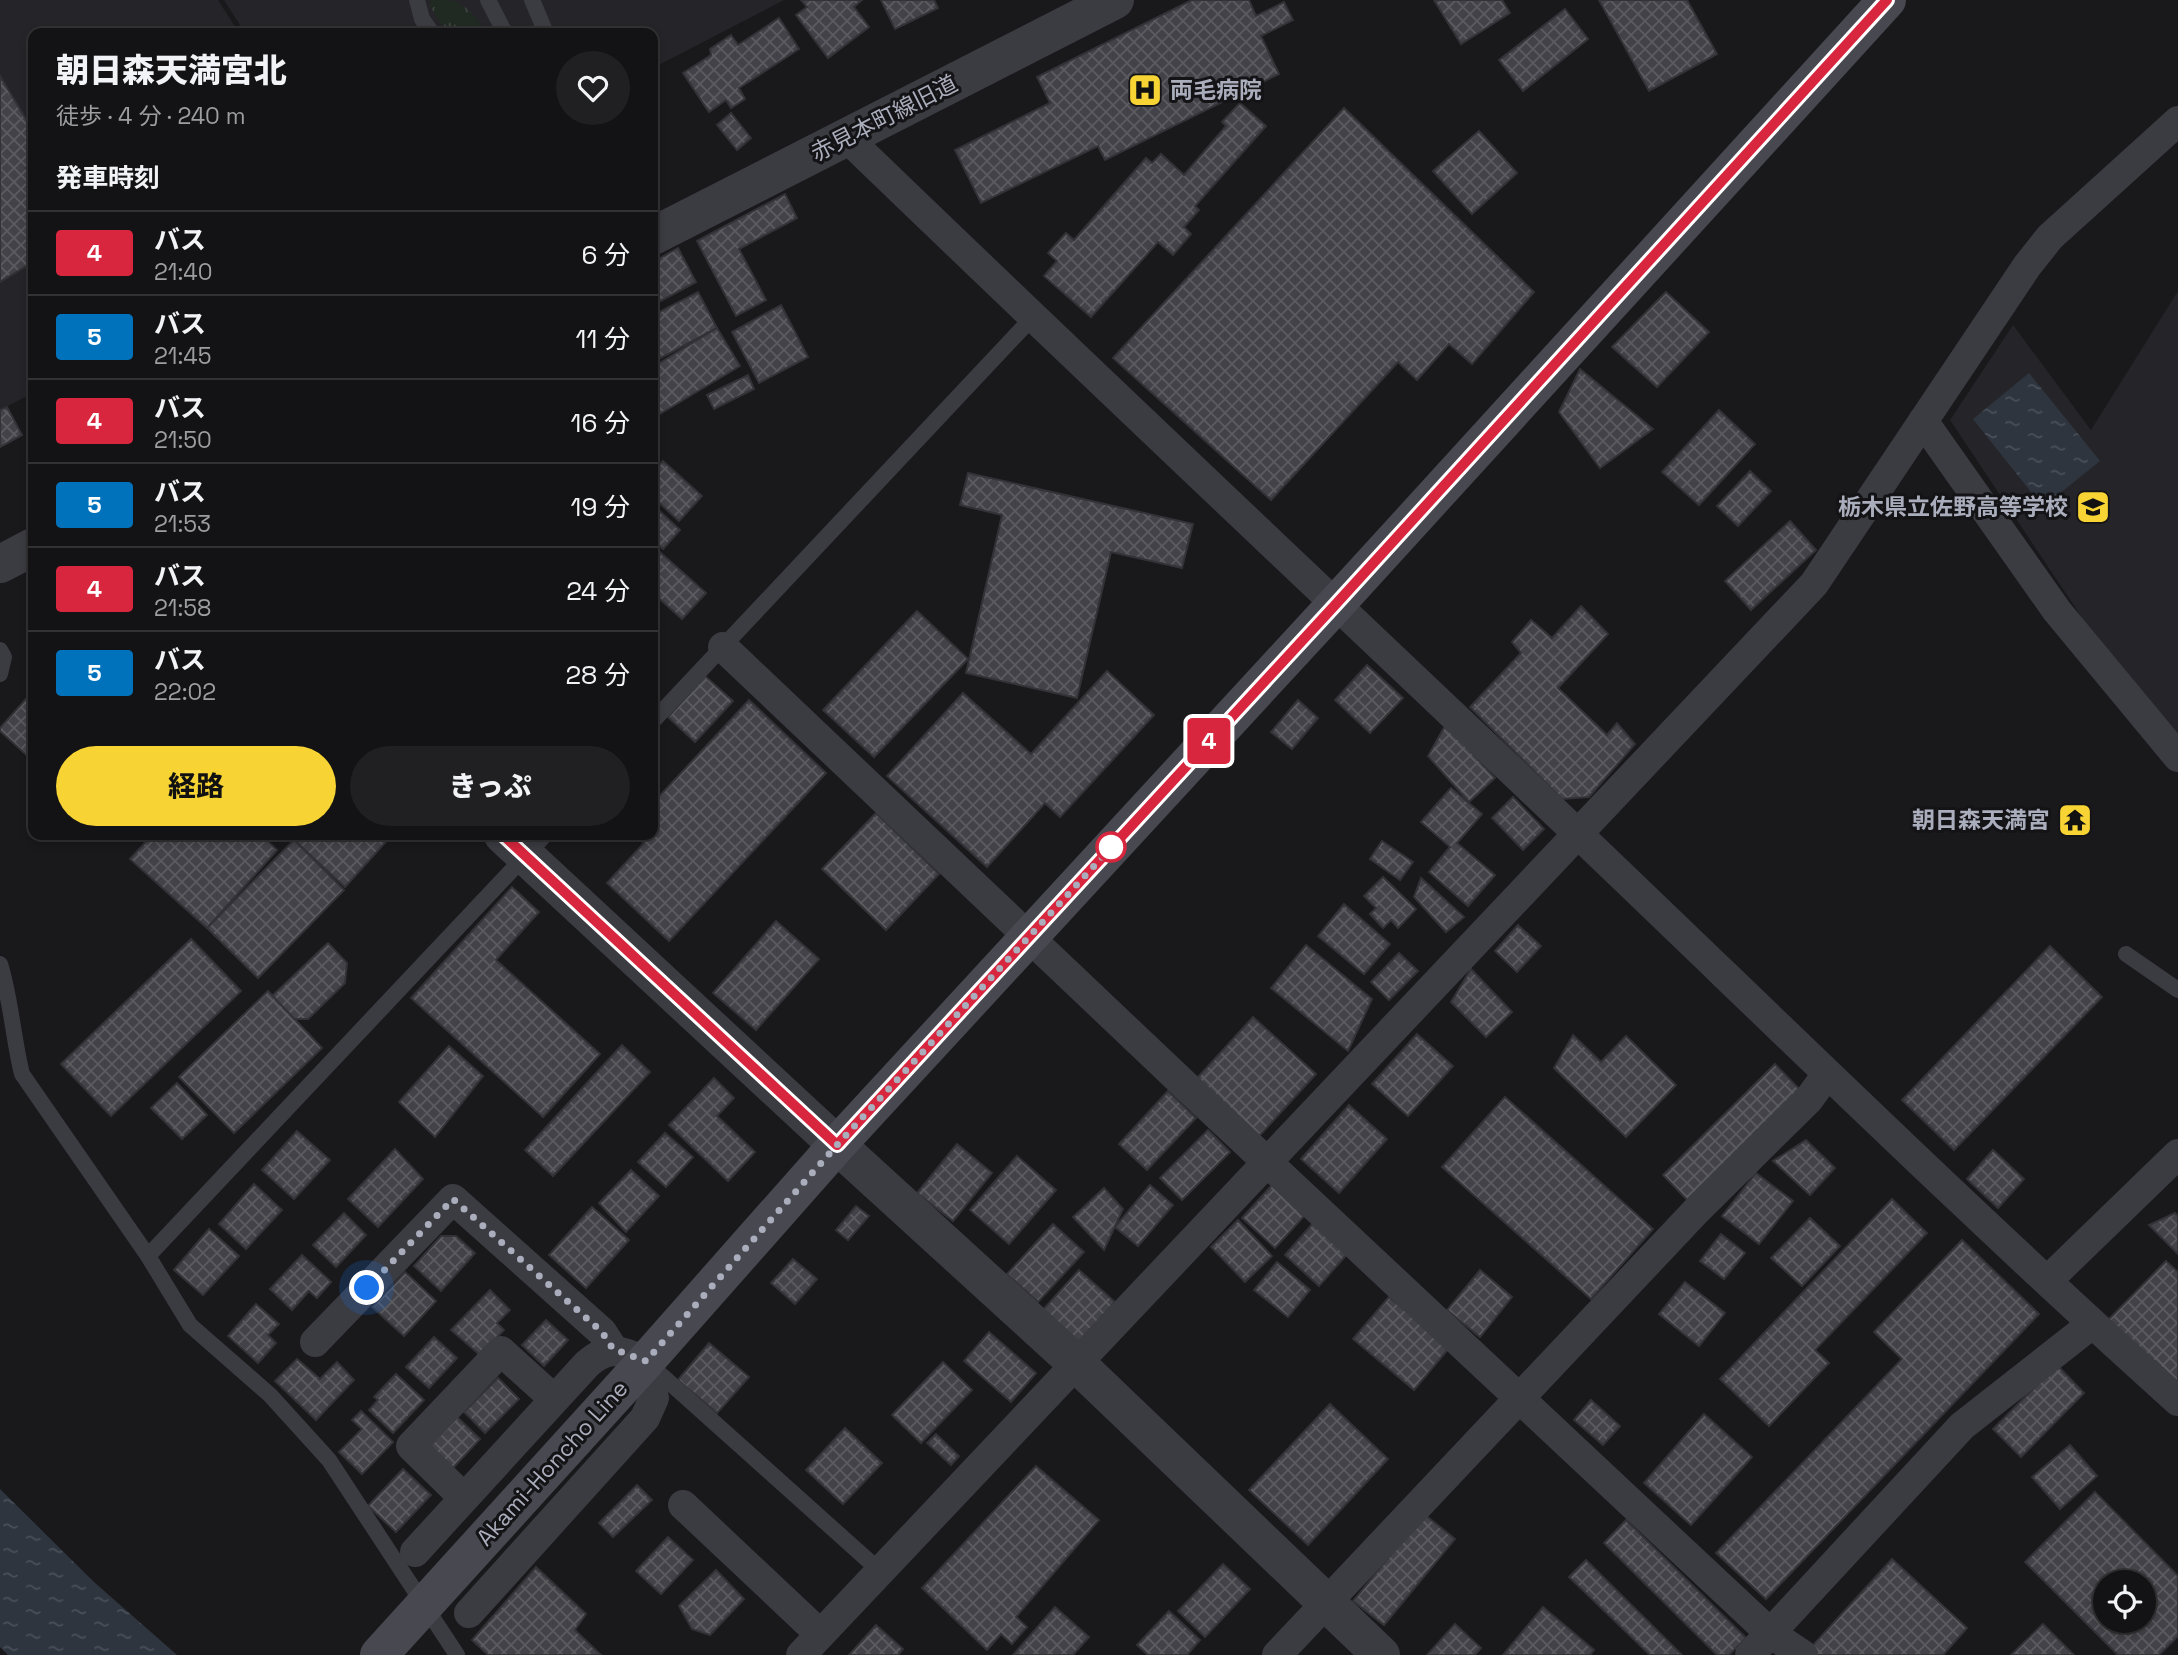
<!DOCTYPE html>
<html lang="ja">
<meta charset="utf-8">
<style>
:root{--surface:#131214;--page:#202022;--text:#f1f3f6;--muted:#9d9ea0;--line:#323234;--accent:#f7d434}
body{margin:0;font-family:"Space Grotesk","Noto Sans JP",sans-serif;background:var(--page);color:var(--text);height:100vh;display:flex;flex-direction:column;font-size:26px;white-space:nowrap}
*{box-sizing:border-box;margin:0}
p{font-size:23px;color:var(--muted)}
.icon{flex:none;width:38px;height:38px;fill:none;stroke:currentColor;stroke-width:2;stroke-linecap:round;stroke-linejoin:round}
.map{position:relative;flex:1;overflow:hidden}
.side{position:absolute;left:28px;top:28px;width:630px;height:812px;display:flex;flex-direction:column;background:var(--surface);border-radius:14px;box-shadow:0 4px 10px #0003,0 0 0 2px var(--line)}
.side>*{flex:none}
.badge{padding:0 14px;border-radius:5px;font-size:24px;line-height:46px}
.tools{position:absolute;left:2093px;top:1570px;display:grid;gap:14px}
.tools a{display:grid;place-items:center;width:63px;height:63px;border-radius:50%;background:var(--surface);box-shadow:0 4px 10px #0003,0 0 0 2px var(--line);font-size:35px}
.you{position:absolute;width:35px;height:35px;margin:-18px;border:5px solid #fff;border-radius:50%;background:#1a73e8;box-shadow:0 0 0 10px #1a73e833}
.map>.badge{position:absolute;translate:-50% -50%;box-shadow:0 0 0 4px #fff}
h2{padding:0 28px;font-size:26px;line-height:63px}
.round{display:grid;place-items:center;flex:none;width:74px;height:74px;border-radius:37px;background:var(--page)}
.summary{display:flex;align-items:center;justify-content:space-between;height:119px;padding:0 28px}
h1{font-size:33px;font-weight:800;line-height:52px}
.button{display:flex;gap:14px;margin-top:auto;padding:14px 28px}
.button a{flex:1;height:80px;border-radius:42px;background:var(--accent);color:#111;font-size:28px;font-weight:800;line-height:80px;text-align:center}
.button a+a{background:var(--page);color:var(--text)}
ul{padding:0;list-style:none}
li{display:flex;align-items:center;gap:21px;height:84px;padding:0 28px;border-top:2px solid var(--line)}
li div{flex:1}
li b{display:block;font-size:26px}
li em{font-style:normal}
li .badge{min-width:77px;font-weight:700;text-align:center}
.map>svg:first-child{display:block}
.built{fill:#252428}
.grass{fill:url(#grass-tufts)}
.water{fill:url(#water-ripples)}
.building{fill:url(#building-cross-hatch);stroke:#333237;stroke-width:2;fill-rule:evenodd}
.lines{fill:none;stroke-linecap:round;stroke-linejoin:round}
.service{stroke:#3b3b42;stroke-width:16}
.minor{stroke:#3b3b42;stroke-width:30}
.tertiary{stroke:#3b3b42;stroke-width:38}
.secondary{stroke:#474850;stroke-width:38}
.line-casing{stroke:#fff;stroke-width:16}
.line{stroke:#d7263d;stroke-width:10}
.walk{stroke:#aaadbb;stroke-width:7;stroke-dasharray:0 12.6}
.stop-dot{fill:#fff;stroke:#d7263d;stroke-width:3.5}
.labels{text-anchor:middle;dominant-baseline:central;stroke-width:6;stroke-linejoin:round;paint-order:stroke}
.poi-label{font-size:23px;font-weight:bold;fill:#aaadbb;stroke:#141316;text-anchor:end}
.street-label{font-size:23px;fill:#aaadbb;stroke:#141316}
</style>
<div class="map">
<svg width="2178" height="1655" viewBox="0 0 2178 1655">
<defs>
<pattern id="grass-tufts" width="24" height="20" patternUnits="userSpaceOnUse" patternTransform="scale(1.75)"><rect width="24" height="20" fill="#202922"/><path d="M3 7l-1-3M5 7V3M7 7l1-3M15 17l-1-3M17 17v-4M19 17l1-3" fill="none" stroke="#3e4540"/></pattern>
<pattern id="water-ripples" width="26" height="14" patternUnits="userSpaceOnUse" patternTransform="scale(1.75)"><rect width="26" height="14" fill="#2e353f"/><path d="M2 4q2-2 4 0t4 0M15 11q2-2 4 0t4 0" fill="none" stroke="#4a5059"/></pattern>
<pattern id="building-cross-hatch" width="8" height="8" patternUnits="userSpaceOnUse" patternTransform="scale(1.75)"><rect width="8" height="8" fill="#434248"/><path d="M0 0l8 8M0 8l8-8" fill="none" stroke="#5b5b60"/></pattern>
</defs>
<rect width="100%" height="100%" fill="#19181b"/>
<g class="built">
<polygon points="0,0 218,0 239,33 33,33 33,393 0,410"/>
<polygon points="224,0 784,0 653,68 653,33 245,33"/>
<polygon points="2178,291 2178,746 2129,688 1950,420 2013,325 2091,430"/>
</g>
<path class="grass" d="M432,0C439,0 448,0 455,1C468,7 480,21 487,33H447L429,5Z"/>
<g class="water">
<polygon points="2029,373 2100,461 2043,507 1973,419"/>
<polygon points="0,1489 94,1582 177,1655 8,1655 0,1647"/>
</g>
<g class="building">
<polygon points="801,0 862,0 854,7 869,27 828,58 796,15 807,7"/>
<polygon points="881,0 934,0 938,8 895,29"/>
<polygon points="1192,0 1249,0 1256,16 1284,2 1293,20 1261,36 1279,74 1105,160 1098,146 981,203 955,150 1050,103 1037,77"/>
<polygon points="1434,0 1502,0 1510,13 1461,44"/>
<polygon points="1599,0 1687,0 1717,54 1649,91"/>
<polygon points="1565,9 1588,39 1523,91 1499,60"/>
<polygon points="779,18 799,49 739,88 745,99 731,108 726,100 709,112 683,73 711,55 710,49 731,35 738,45"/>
<polygon points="0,76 33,131 33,163 26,168 33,180 33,262 0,282"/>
<polygon points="1240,103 1266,126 1195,206 1199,210 1184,227 1191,234 1173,255 1158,242 1091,317 1044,276 1057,261 1048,253 1066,233 1074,240 1146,158 1152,163 1161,154 1184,175 1226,126 1222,122"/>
<polygon points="1344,108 1534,292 1472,364 1449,344 1417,380 1398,362 1271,500 1113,358"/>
<polygon points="731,113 751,138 737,150 717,125"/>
<polygon points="1479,131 1517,173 1472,214 1433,171"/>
<polygon points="785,194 797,218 739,249 766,300 736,316 697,241"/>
<polygon points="678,248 696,282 653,305 653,262"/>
<polygon points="698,292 717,328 653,362 653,315"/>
<polygon points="1666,292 1709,332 1657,387 1612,347"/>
<polygon points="781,305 808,357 759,383 732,332"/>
<polygon points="717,328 740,366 653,418 653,367"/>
<polygon points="1580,369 1653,429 1600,468 1559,412"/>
<polygon points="748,375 754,389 714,409 707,395"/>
<polygon points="7,407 22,435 0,447 0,410"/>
<polygon points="1719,410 1755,444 1699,505 1662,472"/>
<polygon points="663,461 702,496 679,521 653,497 653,472"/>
<polygon points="1750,471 1771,491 1738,526 1717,506"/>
<polygon points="968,473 1193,524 1182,568 1111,552 1077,698 966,673 1002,515 960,505"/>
<polygon points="653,505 680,530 663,549 653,540"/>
<polygon points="1790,521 1816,550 1751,610 1725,581"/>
<polygon points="653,546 706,593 682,619 653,593"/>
<polygon points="1581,606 1608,634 1558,688 1607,735 1617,723 1635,744 1589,797 1562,799 1470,707 1521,653 1512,642 1531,620 1552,638"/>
<polygon points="917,611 968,659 874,757 823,710"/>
<polygon points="1367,665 1403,698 1370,733 1335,700"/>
<polygon points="1107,671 1154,715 1060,817 1045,803 987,867 887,776 963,693 1031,754"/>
<polygon points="705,676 733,701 695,742 668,717"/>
<polygon points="33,691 33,761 0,731 0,728"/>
<polygon points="749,700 826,773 669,941 607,883 644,843 635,835 653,835 653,803"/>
<polygon points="1298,700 1318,718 1292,749 1271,732"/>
<polygon points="1446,724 1495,778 1469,802 1428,756"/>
<polygon points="1451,788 1482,814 1457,843 1495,875 1468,906 1429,872 1450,847 1421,822"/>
<polygon points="1513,797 1544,829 1523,850 1492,818"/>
<polygon points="876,813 939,874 886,930 822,869"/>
<polygon points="152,835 261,835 277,850 207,928 130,859"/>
<polygon points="299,835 392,835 345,887 294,840"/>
<polygon points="294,840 344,890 258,978 207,928"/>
<polygon points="1382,841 1413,862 1400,880 1370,859"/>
<polygon points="1383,877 1416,909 1398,928 1391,920 1383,928 1370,914 1376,908 1364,896"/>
<polygon points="1421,878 1464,917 1446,932 1414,897"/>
<polygon points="512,887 539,912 496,960 600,1054 543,1117 411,998"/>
<polygon points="1344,904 1390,944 1364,974 1318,936"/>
<polygon points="776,921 819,959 756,1030 713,993"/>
<polygon points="1518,925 1541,946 1517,972 1495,951"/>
<polygon points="191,939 241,991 111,1116 61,1064"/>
<polygon points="328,943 347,963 345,983 308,1019 293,1019 272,996"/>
<polygon points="1306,945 1372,999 1348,1051 1271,988"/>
<polygon points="2050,946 2102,997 1954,1150 1902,1100"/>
<polygon points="1399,953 1418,971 1389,1000 1371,982"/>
<polygon points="1471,969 1512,1012 1486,1037 1451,1002"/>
<polygon points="268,991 322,1048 234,1133 179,1077"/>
<polygon points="1253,1017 1316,1074 1251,1145 1188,1088"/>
<polygon points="1417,1034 1453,1066 1408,1116 1372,1084"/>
<polygon points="1573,1035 1601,1062 1626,1036 1676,1085 1626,1137 1554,1068"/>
<polygon points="622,1045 650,1072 553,1176 525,1150"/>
<polygon points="449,1046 483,1076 435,1137 399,1102"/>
<polygon points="1775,1064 1809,1099 1697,1210 1663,1175"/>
<polygon points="714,1078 734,1098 717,1116 755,1152 728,1181 669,1125"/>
<polygon points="177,1083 207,1115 182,1139 151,1108"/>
<polygon points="1168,1091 1196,1118 1147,1170 1119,1144"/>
<polygon points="1505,1097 1653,1229 1591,1299 1442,1167"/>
<polygon points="1349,1105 1387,1139 1339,1193 1301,1159"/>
<polygon points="1208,1130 1230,1152 1182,1200 1160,1178"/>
<polygon points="297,1131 330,1160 294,1199 262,1170"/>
<polygon points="665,1133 693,1157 666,1187 638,1162"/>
<polygon points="1806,1140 1835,1168 1810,1195 1773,1161"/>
<polygon points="957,1144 992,1173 953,1221 917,1193"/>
<polygon points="395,1149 423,1179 378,1227 348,1199"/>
<polygon points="1993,1150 2024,1179 1998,1208 1967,1179"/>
<polygon points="1017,1156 1056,1190 1009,1244 970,1210"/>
<polygon points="631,1170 659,1196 626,1232 599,1203"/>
<polygon points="1756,1173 1793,1201 1759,1244 1722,1216"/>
<polygon points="254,1184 282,1210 246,1249 219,1224"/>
<polygon points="1150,1185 1173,1205 1138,1246 1115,1227"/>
<polygon points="1272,1185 1305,1215 1275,1248 1242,1218"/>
<polygon points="1104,1188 1123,1209 1104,1250 1073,1217"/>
<polygon points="1892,1199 1927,1233 1815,1350 1829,1363 1769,1426 1720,1379"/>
<polygon points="856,1206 869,1216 848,1240 836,1230"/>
<polygon points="592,1207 629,1240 586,1288 549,1255"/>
<polygon points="344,1213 366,1235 336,1267 313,1245"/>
<polygon points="2175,1213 2178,1216 2178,1254 2149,1225"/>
<polygon points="1810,1218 1840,1246 1802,1286 1771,1258"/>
<polygon points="1238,1220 1272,1256 1245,1282 1211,1247"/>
<polygon points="1314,1222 1349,1252 1319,1286 1285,1255"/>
<polygon points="1053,1224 1084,1252 1038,1302 1007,1274"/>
<polygon points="209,1229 239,1256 203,1295 174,1270"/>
<polygon points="1721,1234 1745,1253 1724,1279 1700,1261"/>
<polygon points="441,1236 456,1236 475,1253 441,1291 414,1266"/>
<polygon points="1962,1240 2039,1314 1766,1599 1716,1553 1902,1359 1874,1332"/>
<polygon points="302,1255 331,1282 317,1298 309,1291 292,1310 270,1289"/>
<polygon points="793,1259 817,1279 795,1304 771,1283"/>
<polygon points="2166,1261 2178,1272 2178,1389 2108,1320"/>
<polygon points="1277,1262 1310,1290 1288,1317 1254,1290"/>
<polygon points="1079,1270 1115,1302 1076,1345 1040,1313"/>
<polygon points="1480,1270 1512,1297 1480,1337 1447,1310"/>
<polygon points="405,1272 436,1301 404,1336 372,1307"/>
<polygon points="1685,1282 1725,1313 1699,1346 1659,1314"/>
<polygon points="490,1290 510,1310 497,1323 504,1330 480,1355 451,1330"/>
<polygon points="1389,1297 1450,1347 1414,1390 1353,1339"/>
<polygon points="256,1304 279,1324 268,1335 276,1343 258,1363 228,1336"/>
<polygon points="546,1320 568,1340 544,1366 522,1345"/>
<polygon points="989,1332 1036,1373 1011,1402 964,1361"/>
<polygon points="434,1337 457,1358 429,1388 406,1367"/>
<polygon points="709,1343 749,1377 717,1413 678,1380"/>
<polygon points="297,1359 320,1379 337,1362 354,1380 316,1420 275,1381"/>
<polygon points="943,1362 972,1390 921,1443 892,1415"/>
<polygon points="2057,1365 2084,1393 2021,1457 1993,1429"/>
<polygon points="396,1374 424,1400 393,1433 369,1410 378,1400 374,1397"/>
<polygon points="498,1378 519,1399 485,1433 464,1412"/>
<polygon points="1591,1400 1620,1426 1603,1445 1574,1420"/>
<polygon points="1330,1404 1388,1459 1308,1545 1249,1490"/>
<polygon points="361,1411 393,1442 362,1474 339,1452 362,1429 352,1420"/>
<polygon points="1704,1414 1752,1457 1691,1525 1644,1483"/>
<polygon points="455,1415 480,1439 451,1470 426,1445"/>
<polygon points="845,1428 882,1463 843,1504 806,1470"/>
<polygon points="936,1434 959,1456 951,1465 927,1443"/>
<polygon points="2070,1445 2097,1476 2060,1509 2032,1477"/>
<polygon points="1036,1466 1099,1520 1016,1617 1027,1627 1012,1644 1001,1634 987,1650 922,1588"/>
<polygon points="403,1469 431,1495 396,1532 368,1506"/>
<polygon points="637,1485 652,1500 613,1537 599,1523"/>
<path d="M2095,1492L2178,1576V1636L2159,1655H2118L2025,1562ZM2105,1582H2144V1620H2105Z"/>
<polygon points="1424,1514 1455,1539 1384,1625 1353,1601"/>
<polygon points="1626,1520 1746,1638 1729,1655 1717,1655 1604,1543"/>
<polygon points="668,1537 693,1560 661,1594 636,1571"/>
<polygon points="1892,1559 1967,1628 1943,1655 1804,1655"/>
<polygon points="1586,1560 1682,1655 1650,1655 1569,1577"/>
<polygon points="1223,1564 1250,1589 1205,1637 1178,1611"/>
<polygon points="536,1567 586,1614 575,1630 601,1655 488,1655 472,1640"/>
<polygon points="716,1570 744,1599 710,1635 692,1629 679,1606"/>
<polygon points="1055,1607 1089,1637 1073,1655 1013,1655"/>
<polygon points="1543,1607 1594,1650 1590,1655 1503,1655"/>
<polygon points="1169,1611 1200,1640 1187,1655 1148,1655 1137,1645"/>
<polygon points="1455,1624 1481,1648 1475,1655 1427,1655"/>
<polygon points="2043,1624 2074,1655 2011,1655"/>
<polygon points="876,1625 903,1649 898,1655 849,1655"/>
</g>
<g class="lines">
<g class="service">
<polyline points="417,0 422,19 432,33"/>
<polyline points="488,0 505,33"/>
<polyline points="532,0 546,33"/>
<polyline points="0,650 4,657 0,674"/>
<polyline points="653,721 1033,317"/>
<polyline points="2126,954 2178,990"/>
<path d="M0,964C11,999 13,1038 22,1074L148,1256L190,1325L270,1395L329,1460L457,1655"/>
<polyline points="148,1256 545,835"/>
<polyline points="650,1365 880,1571"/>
</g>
<g class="minor">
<path d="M847,138C1088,371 1332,600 1575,831C1775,1022 1972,1216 2178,1401"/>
<polyline points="1923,421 2057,611 2178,757"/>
<polyline points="723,647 1188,1088 1770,1633 1803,1655"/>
<polyline points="2048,1280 2178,1154"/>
<polyline points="315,1342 453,1199 602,1332 613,1349"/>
<polyline points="464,1498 411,1446 501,1351 554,1399"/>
<polyline points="683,1505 820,1634"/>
<path d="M415,1552L587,1364C610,1344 619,1351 646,1361L654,1398L645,1418L469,1613"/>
<polyline points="801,1655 1814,584 2027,266 2050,237 2178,121"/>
<polyline points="1277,1655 1697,1210 1809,1099 1827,1074"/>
<polyline points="1750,1655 1962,1426 2092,1324"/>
</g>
<g class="tertiary">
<polyline points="653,236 1115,0"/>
<polyline points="0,564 33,547"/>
<polyline points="503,835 837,1145 1076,1363 1381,1655"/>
</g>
<polyline class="secondary" points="379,1655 646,1361 837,1145 1336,604 1887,0"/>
</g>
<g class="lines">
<g class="line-casing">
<polyline id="line" points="503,835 837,1145 1336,604 1887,0"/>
</g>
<use href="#line" class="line"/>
<polyline class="walk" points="367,1288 453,1199 602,1332 613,1349 646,1361 837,1145 1119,839 1111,847"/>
</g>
<defs>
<g id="hospital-square" transform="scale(1.75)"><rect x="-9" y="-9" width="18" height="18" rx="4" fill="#f7d434" stroke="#141316"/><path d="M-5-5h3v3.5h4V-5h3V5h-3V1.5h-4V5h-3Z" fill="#111"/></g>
<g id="school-square" transform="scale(1.75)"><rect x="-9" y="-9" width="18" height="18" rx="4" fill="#f7d434" stroke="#141316"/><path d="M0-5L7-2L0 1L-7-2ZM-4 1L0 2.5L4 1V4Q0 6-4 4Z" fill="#111"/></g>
<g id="temple-square" transform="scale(1.75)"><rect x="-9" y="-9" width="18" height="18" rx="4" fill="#f7d434" stroke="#141316"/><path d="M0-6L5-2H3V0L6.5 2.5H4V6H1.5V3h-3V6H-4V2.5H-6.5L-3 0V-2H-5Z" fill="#111"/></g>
</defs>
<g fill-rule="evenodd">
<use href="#hospital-square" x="1145" y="90"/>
<use href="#school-square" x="2093" y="507"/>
<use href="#temple-square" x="2075" y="820"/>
</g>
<circle class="stop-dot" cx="1111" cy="847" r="14"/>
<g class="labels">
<g class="poi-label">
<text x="1170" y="90" text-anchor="start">両毛病院</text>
<text x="2068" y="507">栃木県立佐野高等学校</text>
<text x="2050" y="820">朝日森天満宮</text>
</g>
<g class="street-label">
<text transform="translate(884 118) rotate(-27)">赤見本町線旧道</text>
<text transform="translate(552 1463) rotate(-48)">Akami-Honcho Line</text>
</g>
</g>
</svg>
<div class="tools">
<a><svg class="icon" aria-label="locate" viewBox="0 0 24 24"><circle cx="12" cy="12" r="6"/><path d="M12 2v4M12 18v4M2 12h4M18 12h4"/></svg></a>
</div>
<div class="you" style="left:367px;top:1288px"></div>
<b class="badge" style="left:1209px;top:741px;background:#d7263d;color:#fff">4</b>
<section class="side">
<div class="summary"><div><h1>朝日森天満宮北</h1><p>徒歩 · 4 分 · 240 m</p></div><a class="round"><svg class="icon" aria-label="heart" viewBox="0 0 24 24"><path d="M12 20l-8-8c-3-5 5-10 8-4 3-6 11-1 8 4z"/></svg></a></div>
<h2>発車時刻</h2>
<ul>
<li><span class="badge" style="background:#d7263d;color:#fff">4</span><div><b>バス</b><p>21:40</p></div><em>6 分</em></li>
<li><span class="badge" style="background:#0072bc;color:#fff">5</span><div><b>バス</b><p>21:45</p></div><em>11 分</em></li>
<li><span class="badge" style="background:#d7263d;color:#fff">4</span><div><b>バス</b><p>21:50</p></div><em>16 分</em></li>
<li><span class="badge" style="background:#0072bc;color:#fff">5</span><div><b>バス</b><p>21:53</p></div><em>19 分</em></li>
<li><span class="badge" style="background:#d7263d;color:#fff">4</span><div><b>バス</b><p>21:58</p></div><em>24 分</em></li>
<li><span class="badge" style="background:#0072bc;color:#fff">5</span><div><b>バス</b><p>22:02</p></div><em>28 分</em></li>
</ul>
<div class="button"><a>経路</a><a>きっぷ</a></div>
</section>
</div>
